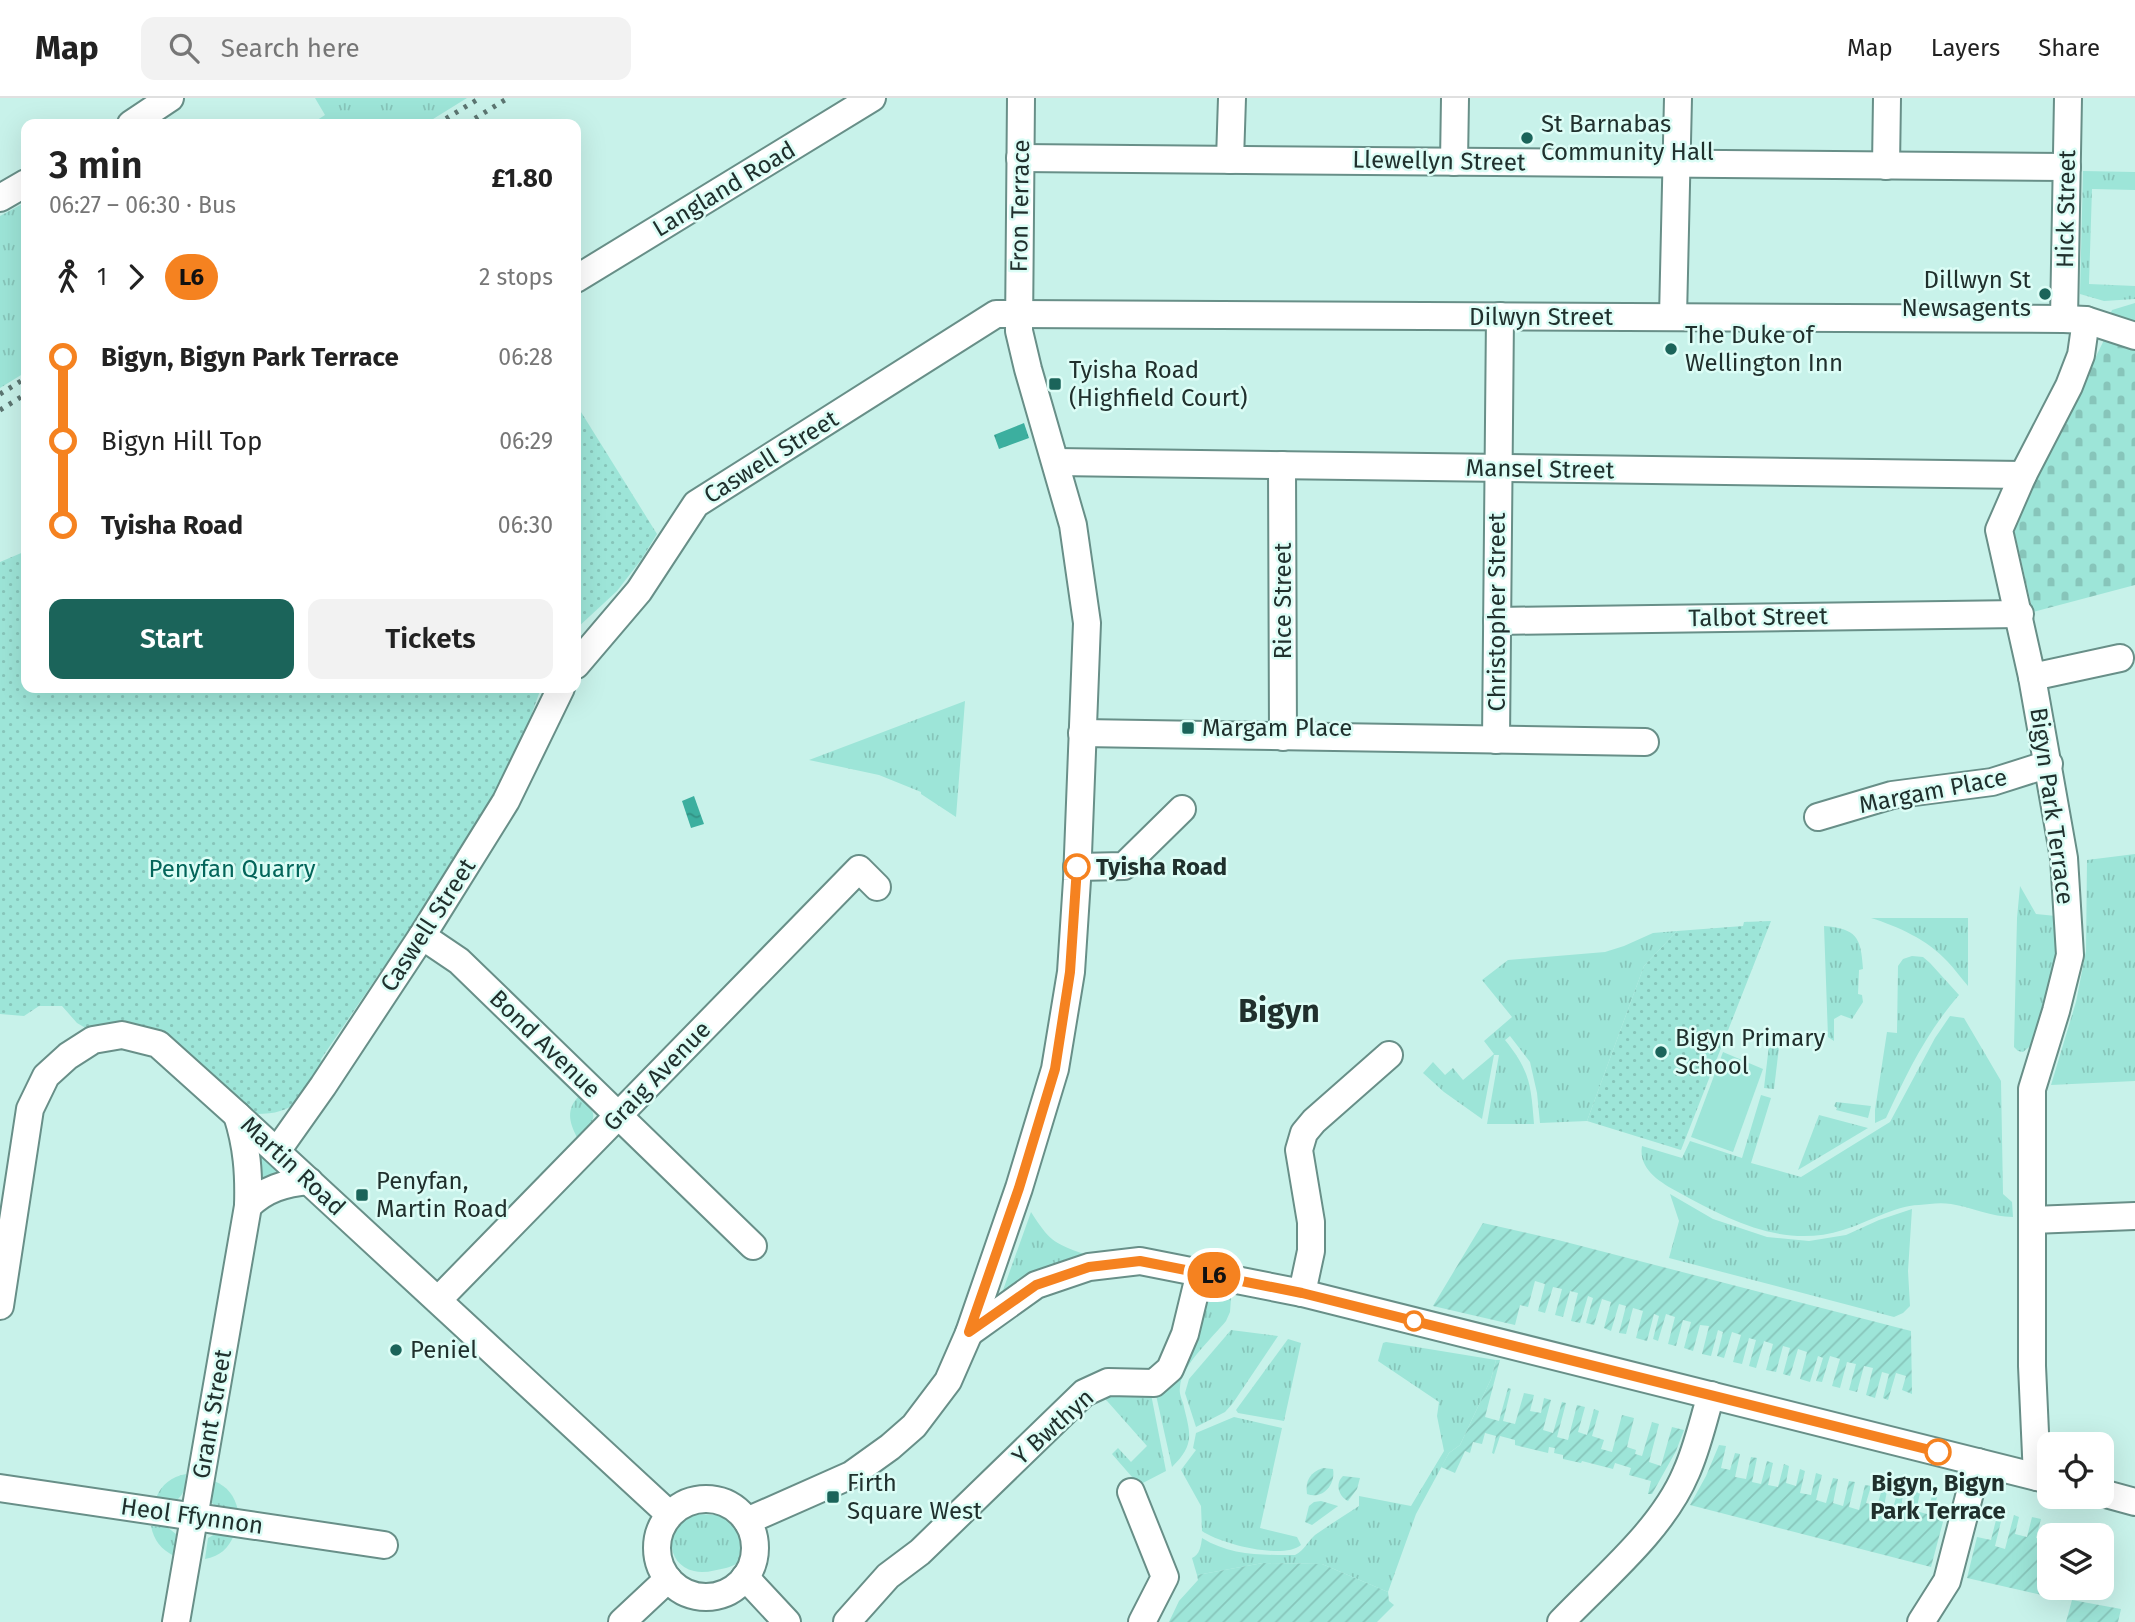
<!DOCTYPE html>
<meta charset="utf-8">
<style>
:root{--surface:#fff;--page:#f2f2f2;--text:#222;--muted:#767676;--line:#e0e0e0;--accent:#1b645a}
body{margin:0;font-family:"Fira Sans",sans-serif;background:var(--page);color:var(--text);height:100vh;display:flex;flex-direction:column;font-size:26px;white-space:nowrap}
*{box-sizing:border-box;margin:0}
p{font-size:23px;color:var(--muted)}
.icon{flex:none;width:38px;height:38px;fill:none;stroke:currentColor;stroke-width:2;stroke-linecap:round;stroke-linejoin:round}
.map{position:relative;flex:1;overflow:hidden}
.side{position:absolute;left:21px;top:21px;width:560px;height:574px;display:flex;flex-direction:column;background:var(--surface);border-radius:14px;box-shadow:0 7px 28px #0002}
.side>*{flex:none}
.badge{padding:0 14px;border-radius:23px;font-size:24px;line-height:46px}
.tools{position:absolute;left:2037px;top:1334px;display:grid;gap:14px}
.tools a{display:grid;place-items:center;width:77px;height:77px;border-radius:14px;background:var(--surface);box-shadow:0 7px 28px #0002;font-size:35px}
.map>.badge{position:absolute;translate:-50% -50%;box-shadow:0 0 0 4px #fff}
.legs{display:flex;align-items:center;gap:10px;height:77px;padding:0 28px;font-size:23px}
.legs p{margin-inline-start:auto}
.headline{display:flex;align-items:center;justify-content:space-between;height:119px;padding:0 28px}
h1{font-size:38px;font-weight:600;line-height:52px}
.action{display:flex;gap:14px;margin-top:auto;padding:14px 28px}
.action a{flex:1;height:80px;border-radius:14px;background:var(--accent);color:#fff;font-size:28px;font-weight:600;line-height:80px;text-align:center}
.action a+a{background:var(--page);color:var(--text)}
ul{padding:0 28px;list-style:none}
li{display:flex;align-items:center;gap:24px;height:84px;font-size:26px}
li i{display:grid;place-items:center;width:10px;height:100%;margin:0 9px;background:currentColor}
li i::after{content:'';width:18px;height:18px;margin:-9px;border:5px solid;border-radius:50%;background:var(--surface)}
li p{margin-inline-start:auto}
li:first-child i{background:linear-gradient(#0000 50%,currentColor 0)}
li:last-child i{background:linear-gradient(currentColor 50%,#0000 0)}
header{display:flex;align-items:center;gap:42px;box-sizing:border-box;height:98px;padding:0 35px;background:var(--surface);border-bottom:2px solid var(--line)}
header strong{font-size:33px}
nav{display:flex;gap:38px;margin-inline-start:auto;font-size:24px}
.search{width:490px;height:63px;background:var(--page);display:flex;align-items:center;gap:18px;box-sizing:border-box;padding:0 24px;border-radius:14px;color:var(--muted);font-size:26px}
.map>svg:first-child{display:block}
.grass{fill:url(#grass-tufts)}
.cemetery{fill:url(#cemetery-stones)}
.park{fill:url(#park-dots)}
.garden{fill:url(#garden-furrows)}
.pitch{fill:#9de5d8}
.water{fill:url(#water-ripples)}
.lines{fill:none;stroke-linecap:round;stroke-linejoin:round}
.minor-casing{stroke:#688f88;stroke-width:30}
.minor{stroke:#fff;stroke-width:26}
.rail{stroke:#5c7571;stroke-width:5;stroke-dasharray:3.5 7;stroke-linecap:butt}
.line-1-casing{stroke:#fff;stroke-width:16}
.line-1{stroke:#f58220;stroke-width:10}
.poi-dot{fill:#1b645a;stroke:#dcfdf6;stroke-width:2.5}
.stop-1-dot{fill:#fff;stroke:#f58220;stroke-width:3.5}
.labels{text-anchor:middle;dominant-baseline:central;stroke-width:5;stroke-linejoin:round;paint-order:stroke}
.poi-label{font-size:24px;fill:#20302d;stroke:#dcfdf6;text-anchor:start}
.street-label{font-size:24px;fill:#20302d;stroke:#dcfdf6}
.stop-label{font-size:24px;font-weight:bold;fill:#20302d;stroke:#dcfdf6;text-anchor:start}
.park-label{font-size:24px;fill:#03655a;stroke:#dcfdf6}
.district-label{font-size:32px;font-weight:bold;fill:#20302d;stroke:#dcfdf6}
</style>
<header>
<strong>Map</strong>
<div class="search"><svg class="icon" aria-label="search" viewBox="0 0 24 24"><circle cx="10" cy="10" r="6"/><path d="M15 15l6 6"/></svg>Search here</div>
<nav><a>Map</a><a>Layers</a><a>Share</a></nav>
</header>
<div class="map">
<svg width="2135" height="1524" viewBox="0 0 2135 1524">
<defs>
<pattern id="grass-tufts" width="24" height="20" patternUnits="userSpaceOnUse" patternTransform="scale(1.75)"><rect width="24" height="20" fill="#9de5d8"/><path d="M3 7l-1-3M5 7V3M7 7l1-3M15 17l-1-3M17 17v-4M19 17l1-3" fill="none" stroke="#87c5ba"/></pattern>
<pattern id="cemetery-stones" width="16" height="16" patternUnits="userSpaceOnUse" patternTransform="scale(1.75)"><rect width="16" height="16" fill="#9de5d8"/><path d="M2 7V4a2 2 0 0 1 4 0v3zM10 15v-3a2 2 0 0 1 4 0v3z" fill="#87c5ba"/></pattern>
<pattern id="park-dots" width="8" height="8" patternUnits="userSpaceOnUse" patternTransform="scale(1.75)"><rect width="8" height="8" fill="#9de5d8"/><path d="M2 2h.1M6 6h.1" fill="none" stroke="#87c5ba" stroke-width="1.8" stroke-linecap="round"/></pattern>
<pattern id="garden-furrows" width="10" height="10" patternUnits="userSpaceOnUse" patternTransform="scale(1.75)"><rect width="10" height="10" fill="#9de5d8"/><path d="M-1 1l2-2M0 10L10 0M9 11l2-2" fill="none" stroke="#87c5ba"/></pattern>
<pattern id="water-ripples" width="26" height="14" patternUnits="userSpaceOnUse" patternTransform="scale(1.75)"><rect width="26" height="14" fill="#3caf9f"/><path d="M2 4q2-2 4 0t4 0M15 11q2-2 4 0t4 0" fill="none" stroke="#328f82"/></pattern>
</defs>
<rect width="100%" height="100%" fill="#c8f2ea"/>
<g class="grass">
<polygon points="315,0 467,0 425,26 311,26 325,17"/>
<polygon points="2083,73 2135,74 2135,92 2092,91 2089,186 2135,188 2135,201 2104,203 2080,196"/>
<polygon points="26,104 26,274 0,290 0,118"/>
<polygon points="2135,205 2135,226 2110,217 2112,212"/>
<polygon points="965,603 956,719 921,696 921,694 879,677 809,662"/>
<polygon points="2135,756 2135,983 2051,987 2076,904 2086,853 2087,762"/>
<polygon points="2020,788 2036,816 2056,818 2058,853 2049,896 2034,945 2023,954 2018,953 2014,949 2017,820"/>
<path d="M1871,820H1968V888C1961,880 1954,870 1947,863C1928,842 1897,828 1871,820Z"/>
<path d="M1824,828C1856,831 1861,838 1863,871L1859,872L1858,896L1862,897L1863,904L1852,921L1841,917L1834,921V943L1828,939Z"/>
<path d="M1677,833L1644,868L1587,1023L1540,1025L1537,995L1530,964L1510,938L1505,942C1530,973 1531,987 1534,1026H1487L1499,957H1494L1482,1021L1444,994L1423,975L1433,964L1445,977L1453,970L1463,982L1494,956L1484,943L1512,919L1482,882L1508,862L1605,854L1624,848L1653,835Z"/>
<path d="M1912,858L1923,859L1930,865L1959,897C1926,935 1907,975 1886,1020L1875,1025V1012L1887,934L1897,935L1898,868L1903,861Z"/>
<path d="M1950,918L1964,920L2001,983L2003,1096L2012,1104L2013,1119C1992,1119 1971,1109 1951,1106C1940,1104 1929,1106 1919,1107C1894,1108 1867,1125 1843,1132C1784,1151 1729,1122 1678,1094C1660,1084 1638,1071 1642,1048L1682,1060L1690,1043L1742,1060L1761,997L1771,1000L1751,1065L1801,1079L1890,1024L1935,940Z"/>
<polygon points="1769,947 1779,949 1774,991 1764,990"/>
<path d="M579,998C600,1018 597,1020 577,1039C569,1024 566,1011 579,998Z"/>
<polygon points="1836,1004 1871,1008 1868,1020 1836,1012 1837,1010 1834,1008"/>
<polygon points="1819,1017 1868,1030 1798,1072"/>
<polygon points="258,1053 281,1075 260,1088"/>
<polygon points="1670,1096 1713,1121 1767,1139 1809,1143 1846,1137 1879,1122 1912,1111 1908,1173 1910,1208 1903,1215 1894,1219 1669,1160 1679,1123"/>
<path d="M1031,1114C1049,1142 1053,1145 1084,1156L1036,1175L1002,1195Z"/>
<path d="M1214,1196L1231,1200L1230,1214L1226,1223C1213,1239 1181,1268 1180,1289C1179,1294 1181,1300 1183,1305C1190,1335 1196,1346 1172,1369L1156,1297L1206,1202Z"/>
<polygon points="1231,1232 1278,1238 1233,1305 1225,1314 1196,1329 1185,1295 1189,1281"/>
<polygon points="1288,1241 1301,1245 1284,1323 1238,1315 1236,1312"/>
<path d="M1386,1244L1496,1262L1491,1281L1460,1347L1449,1355L1416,1416L1388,1494L1322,1466L1263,1465L1197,1477L1192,1460C1200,1457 1201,1447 1202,1440C1231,1458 1263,1457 1295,1457C1305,1452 1307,1444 1315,1437C1329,1427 1344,1418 1359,1408V1398L1411,1408L1444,1353L1437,1318L1439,1304L1378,1263L1383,1245Z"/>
<polygon points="1100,1295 1151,1296 1166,1373 1139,1387 1112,1356 1118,1350 1131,1364 1147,1348"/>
<path d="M1234,1319L1282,1330L1260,1430L1297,1439L1301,1447C1283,1462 1221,1446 1202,1433L1201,1408L1181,1372L1196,1352L1193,1350L1196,1335Z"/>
<path d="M186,1376C185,1385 186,1394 178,1401L156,1400C162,1386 171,1379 186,1376Z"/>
<path d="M214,1383C228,1389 234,1397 238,1412L217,1409L212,1405Z"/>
<path d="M696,1416C708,1417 722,1416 733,1421C745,1427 751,1448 744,1459C740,1465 733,1468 726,1470C716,1472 704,1476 694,1473C663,1466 665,1423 696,1416Z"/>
<path d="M151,1428L167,1429L176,1436L174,1458C161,1451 154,1443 151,1428Z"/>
<path d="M217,1435L234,1437C228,1451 220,1458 205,1461L208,1440Z"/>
</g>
<polygon class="cemetery" points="2104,242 2135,252 2135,487 2033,514 2013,428"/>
<g class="park">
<polygon points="581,314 657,436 641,462 617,493 576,531 576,317"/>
<path d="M26,453V590H541L532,615L531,633L527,648L392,868L383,870L321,961L324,971C302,1001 294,1017 253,1016L216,983L89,932L77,925L62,908H39L24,918L0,916V464Z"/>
<polygon points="1771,823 1681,1052 1587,1023 1644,868 1677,833 1743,828 1744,824"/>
</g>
<g class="garden">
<polygon points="1483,1125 1558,1142 1911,1233 1912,1296 1902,1292 1906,1278 1896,1275 1888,1302 1883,1300 1889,1276 1882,1274 1875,1300 1866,1297 1873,1270 1864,1268 1857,1294 1849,1292 1856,1266 1847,1264 1840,1290 1832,1288 1840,1261 1830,1258 1822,1284 1816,1283 1823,1260 1818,1258 1810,1284 1800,1281 1807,1254 1798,1251 1790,1278 1783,1276 1790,1250 1783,1248 1776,1274 1766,1272 1773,1246 1764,1243 1756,1270 1749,1268 1756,1242 1749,1240 1742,1266 1733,1264 1741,1237 1732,1234 1724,1260 1717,1258 1723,1234 1718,1232 1711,1258 1702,1256 1709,1228 1700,1227 1693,1253 1684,1250 1691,1224 1683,1222 1676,1248 1668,1246 1675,1219 1666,1216 1658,1243 1653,1241 1659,1218 1654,1216 1647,1243 1636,1240 1643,1213 1633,1210 1626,1236 1619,1235 1626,1208 1619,1206 1611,1233 1604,1230 1611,1204 1602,1201 1594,1227 1586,1225 1593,1200 1588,1198 1580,1225 1571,1223 1578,1195 1570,1193 1563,1219 1555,1217 1562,1191 1553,1189 1545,1215 1538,1213 1545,1186 1535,1183 1528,1209 1520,1207 1515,1227 1433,1208"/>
<polygon points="1496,1262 1500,1262 1485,1319 1499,1323 1508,1290 1511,1291 1503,1323 1515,1326 1524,1295 1534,1297 1530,1313 1541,1315 1544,1300 1551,1302 1543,1332 1553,1335 1562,1304 1566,1305 1557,1339 1568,1342 1577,1307 1585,1309 1578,1334 1587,1337 1594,1311 1599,1313 1592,1338 1604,1342 1601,1351 1612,1354 1622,1317 1634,1320 1627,1349 1636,1352 1635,1356 1642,1358 1652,1324 1659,1326 1649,1364 1661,1368 1672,1329 1684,1332 1676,1353 1652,1396 1648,1396 1651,1383 1629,1377 1631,1370 1615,1365 1613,1371 1582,1363 1581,1365 1563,1361 1563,1357 1554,1355 1555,1350 1549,1349 1548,1355 1515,1347 1515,1342 1500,1338 1494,1356 1492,1355 1496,1338 1485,1335 1482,1346 1473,1344 1470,1355 1465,1353 1455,1375 1441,1369 1449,1355 1460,1347 1491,1281"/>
<polygon points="1719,1347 1726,1348 1721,1370 1730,1372 1735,1355 1740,1356 1735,1379 1746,1381 1751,1359 1757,1360 1752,1384 1761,1386 1767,1363 1773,1365 1768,1387 1778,1389 1784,1366 1789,1368 1786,1385 1796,1388 1800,1371 1805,1373 1800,1395 1811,1397 1816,1375 1822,1377 1816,1402 1826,1405 1833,1380 1838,1381 1833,1405 1843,1408 1849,1383 1855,1384 1849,1409 1859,1412 1865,1387 1871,1388 1866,1405 1877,1408 1882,1391 1887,1393 1884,1408 1893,1410 1897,1396 1903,1397 1901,1409 1911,1411 1915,1394 1920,1395 1916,1413 1927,1416 1932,1398 1937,1399 1933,1417 1944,1420 1931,1469 1690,1407 1706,1378"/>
<path d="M1323,1370L1333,1371C1336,1387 1322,1402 1307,1396C1305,1383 1310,1374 1323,1370Z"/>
<path d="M1343,1378L1360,1380L1357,1391L1348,1403C1338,1398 1335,1385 1343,1378Z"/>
<polygon points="1321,1403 1338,1408 1312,1427 1305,1424 1309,1408 1314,1404"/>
<polygon points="1998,1414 2003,1415 1995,1448 2005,1451 2014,1417 2019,1419 2015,1436 2027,1439 2032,1419 2041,1421 2036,1440 2049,1443 2049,1489 2057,1489 2055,1500 1967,1480 1977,1439 1991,1442"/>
<polygon points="1263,1465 1322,1466 1388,1494 1389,1503 1394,1507 1377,1524 1169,1524 1179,1503 1198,1482 1197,1477"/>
<polygon points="2072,1502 2121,1511 2118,1524 2066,1524"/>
</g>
<polygon class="pitch" points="1723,954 1763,971 1733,1054 1691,1039"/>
<g class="water">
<polygon points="1024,325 1029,340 999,351 994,337"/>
<polygon points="694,698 704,726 691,730 682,703"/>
</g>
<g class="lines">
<g class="minor-casing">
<g id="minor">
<polyline points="131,26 170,0"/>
<polyline points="1020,60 2067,69"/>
<polyline points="1230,62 1232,0"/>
<polyline points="1454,64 1455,0"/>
<polyline points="1886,68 1887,0"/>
<polyline points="0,100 26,85"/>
<polyline points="576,181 872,0"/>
<polyline points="1673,219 1678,0"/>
<polyline points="2064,221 2068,0"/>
<polyline points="1056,364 2023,377"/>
<polyline points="1282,367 1283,639"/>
<polyline points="1497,523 2020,516"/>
<polyline points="576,567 639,493 696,406 996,216 2064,221 2086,222 2135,238"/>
<polyline points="2032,579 2120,560"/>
<polyline points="1082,635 1645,644"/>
<polyline points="1496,642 1500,218"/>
<polyline points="1818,719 1892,697 1992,684 2049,666"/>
<polyline points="1077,769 1124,768 1182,711"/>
<polyline points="422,838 459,863 753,1148"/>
<path d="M237,1017C247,1048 249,1075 248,1108C265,1091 285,1085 309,1083"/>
<polyline points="277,1053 323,988 422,838 506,703 561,590"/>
<polyline points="2032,1122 2135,1118"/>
<polyline points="1302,1195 1311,1153 1311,1124 1299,1052 1304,1035 1314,1023 1389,957"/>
<polyline points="438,1202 859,771 877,789"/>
<polyline points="0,1208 30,1011 46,978 68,958 93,942 122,937 158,946 237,1017 669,1416"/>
<polyline points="969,1235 1036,1187 1089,1169 1140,1163 1302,1195 2049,1382"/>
<polyline points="2037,1379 2032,1268 2032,991 2056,913 2070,857 2064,760 2032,579 1999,432 2023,377 2069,288 2081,257 2086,222"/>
<polyline points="0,1390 384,1447"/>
<polyline points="1131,1394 1165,1479 1142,1524"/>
<polyline points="2102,1395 2135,1404"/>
<circle cx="706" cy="1450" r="49"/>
<polyline points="747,1423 851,1377 890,1349 914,1328 948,1283 969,1235 1019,1090 1055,971 1071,874 1077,782 1087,525 1073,427 1028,271 1019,233 1021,0"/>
<polyline points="745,1479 787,1524"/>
<polyline points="176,1524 248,1108"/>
<polyline points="622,1524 668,1481"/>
<polyline points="847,1524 888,1478 920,1454 1084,1295 1108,1284 1154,1285 1170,1271 1185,1236 1200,1174"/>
<path d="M1561,1524C1603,1480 1662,1432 1686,1375C1697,1351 1703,1323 1711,1297"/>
<polyline points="1921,1524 1947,1483 1978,1364"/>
</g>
</g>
<use href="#minor" class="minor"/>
<g class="rail">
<polyline points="437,26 480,0"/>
<polyline points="466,26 508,0"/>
<polyline points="0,296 26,280"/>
<polyline points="0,312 26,296"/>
</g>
</g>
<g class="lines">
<g class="line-1-casing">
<polyline id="line-1" points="1077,769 1070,874 1055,971 1019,1090 969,1234 1036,1187 1089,1169 1140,1163 1302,1195 1938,1354"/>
</g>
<use href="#line-1" class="line-1"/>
</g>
<g class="poi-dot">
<circle cx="1527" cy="40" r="7"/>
<circle cx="2045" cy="196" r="7"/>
<circle cx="1671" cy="251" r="7"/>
<rect x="1048" y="279" width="14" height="14" rx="3.5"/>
<rect x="1181" y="623" width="14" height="14" rx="3.5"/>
<circle cx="1661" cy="954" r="7"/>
<rect x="355" y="1090" width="14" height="14" rx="3.5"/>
<circle cx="396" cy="1252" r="7"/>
<rect x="826" y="1392" width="14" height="14" rx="3.5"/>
</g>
<g class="stop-1-dot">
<circle cx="1077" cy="769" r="12"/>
<circle cx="1414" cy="1223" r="9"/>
<circle cx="1938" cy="1354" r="12"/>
</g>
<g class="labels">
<g class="poi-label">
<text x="1541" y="26">St Barnabas<tspan x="1541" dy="28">Community Hall</tspan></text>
<text x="2031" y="182" text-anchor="end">Dillwyn St<tspan x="2031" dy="28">Newsagents</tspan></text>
<text x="1685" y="237">The Duke of<tspan x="1685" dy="28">Wellington Inn</tspan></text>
<text x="1069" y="272">Tyisha Road<tspan x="1069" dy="28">(Highfield Court)</tspan></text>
<text x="1202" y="630">Margam Place</text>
<text x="1675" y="940">Bigyn Primary<tspan x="1675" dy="28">School</tspan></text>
<text x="376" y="1083">Penyfan,<tspan x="376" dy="28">Martin Road</tspan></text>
<text x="410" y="1252">Peniel</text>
<text x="847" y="1385">Firth<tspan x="847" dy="28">Square West</tspan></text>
</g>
<g class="street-label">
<text transform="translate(1439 63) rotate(1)">Llewellyn Street</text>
<text transform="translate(724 91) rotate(-31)">Langland Road</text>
<text transform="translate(1020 108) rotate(-89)">Fron Terrace</text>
<text transform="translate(2066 111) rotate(-89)">Hick Street</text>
<text x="1541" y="219">Dilwyn Street</text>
<text transform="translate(771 359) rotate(-32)">Caswell Street</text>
<text transform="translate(1540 371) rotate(1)">Mansel Street</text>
<text transform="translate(1283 503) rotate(-90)">Rice Street</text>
<text transform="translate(1497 514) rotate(-90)">Christopher Street</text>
<text transform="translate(1758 519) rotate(-1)">Talbot Street</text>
<text transform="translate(1933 693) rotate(-11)">Margam Place</text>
<text transform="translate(2052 708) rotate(82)">Bigyn Park Terrace</text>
<text transform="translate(428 827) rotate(-57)">Caswell Street</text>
<text transform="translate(545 946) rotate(44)">Bond Avenue</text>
<text transform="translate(657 978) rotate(-46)">Graig Avenue</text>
<text transform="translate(293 1068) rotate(43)">Martin Road</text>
<text transform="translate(212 1316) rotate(-80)">Grant Street</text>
<text transform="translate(1053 1329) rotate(-42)">Y Bwthyn</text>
<text transform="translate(192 1418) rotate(8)">Heol Ffynnon</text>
</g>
<g class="stop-label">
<text x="1096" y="769">Tyisha Road</text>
<text x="1938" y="1385" text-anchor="middle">Bigyn, Bigyn<tspan x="1938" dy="28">Park Terrace</tspan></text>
</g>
<g class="park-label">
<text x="232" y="771">Penyfan Quarry</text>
</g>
<g class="district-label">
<text x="1279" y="913">Bigyn</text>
</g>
</g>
</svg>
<div class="tools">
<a><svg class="icon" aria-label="locate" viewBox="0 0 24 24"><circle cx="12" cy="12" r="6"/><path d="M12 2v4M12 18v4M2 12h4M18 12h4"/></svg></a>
<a><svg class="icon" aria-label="layers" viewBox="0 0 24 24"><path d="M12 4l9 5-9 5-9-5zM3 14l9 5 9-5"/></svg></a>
</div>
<b class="badge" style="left:1214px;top:1177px;background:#f58220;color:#111">L6</b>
<section class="side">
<div class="headline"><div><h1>3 min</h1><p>06:27 – 06:30 · Bus</p></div><b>£1.80</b></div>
<div class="legs"><svg class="icon" aria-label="walk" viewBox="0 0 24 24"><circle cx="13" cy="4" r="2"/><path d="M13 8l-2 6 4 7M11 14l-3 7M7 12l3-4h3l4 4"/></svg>1<svg class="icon" aria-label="forward" viewBox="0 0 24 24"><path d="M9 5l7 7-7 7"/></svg><b class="badge" style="background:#f58220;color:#111">L6</b><p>2 stops</p></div>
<ul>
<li><i style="color:#f58220"></i><b>Bigyn, Bigyn Park Terrace</b><p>06:28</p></li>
<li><i style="color:#f58220"></i><span>Bigyn Hill Top</span><p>06:29</p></li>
<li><i style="color:#f58220"></i><b>Tyisha Road</b><p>06:30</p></li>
</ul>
<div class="action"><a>Start</a><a>Tickets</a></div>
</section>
</div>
